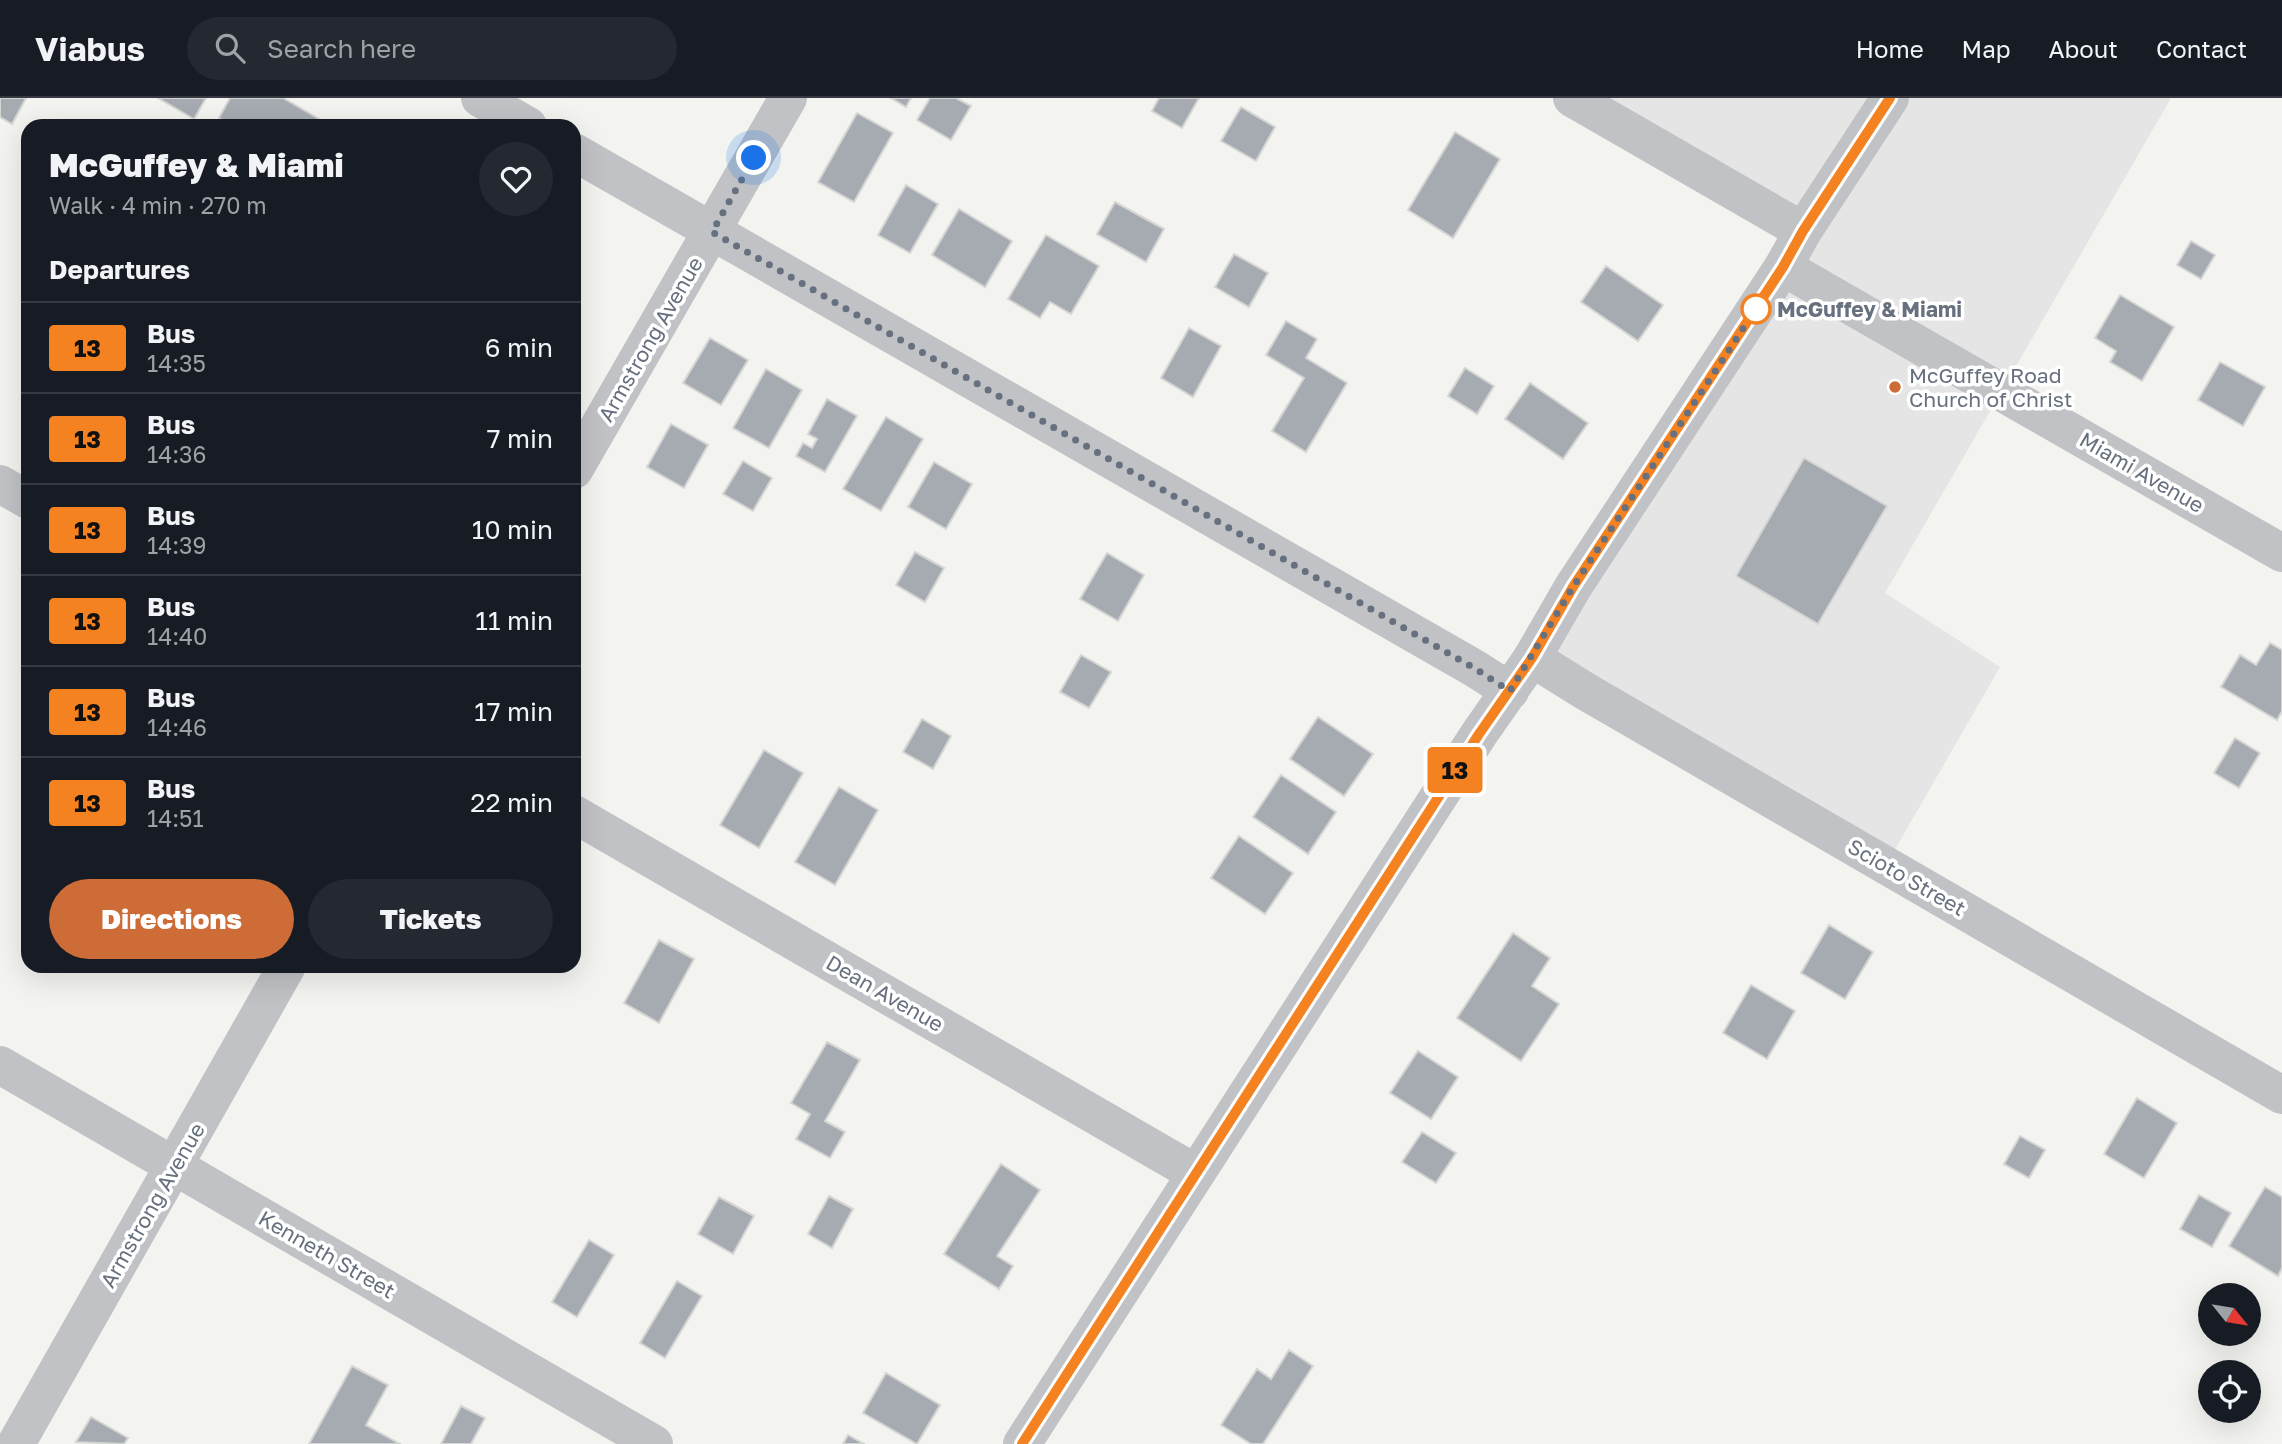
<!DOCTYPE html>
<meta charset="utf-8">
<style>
:root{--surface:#171b24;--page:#242831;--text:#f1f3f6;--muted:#9ea1a6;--line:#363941;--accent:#cd6c37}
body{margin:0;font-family:"Golos Text",sans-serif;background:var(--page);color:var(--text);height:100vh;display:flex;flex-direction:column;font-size:26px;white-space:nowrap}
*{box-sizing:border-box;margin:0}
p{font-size:23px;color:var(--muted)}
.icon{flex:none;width:38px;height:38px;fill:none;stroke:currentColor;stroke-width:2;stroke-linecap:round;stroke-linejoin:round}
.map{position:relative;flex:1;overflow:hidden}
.drawer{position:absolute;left:21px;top:21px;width:560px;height:854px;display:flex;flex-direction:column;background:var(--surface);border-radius:21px;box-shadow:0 7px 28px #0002}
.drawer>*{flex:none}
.badge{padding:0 14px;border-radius:5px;font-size:24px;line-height:46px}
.needle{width:46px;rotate:120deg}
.buttons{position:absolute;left:2198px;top:1185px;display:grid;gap:14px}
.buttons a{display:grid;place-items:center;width:63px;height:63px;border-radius:50%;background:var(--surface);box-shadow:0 7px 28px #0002;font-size:35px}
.you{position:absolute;width:35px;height:35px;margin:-18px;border:5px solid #fff;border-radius:50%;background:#1a73e8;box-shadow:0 0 0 10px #1a73e833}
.map>.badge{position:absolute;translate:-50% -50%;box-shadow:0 0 0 4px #fff}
h2{padding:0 28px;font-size:26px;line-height:63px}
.round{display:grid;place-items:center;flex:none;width:74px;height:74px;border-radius:37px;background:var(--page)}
.head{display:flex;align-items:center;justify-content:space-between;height:119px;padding:0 28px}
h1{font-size:33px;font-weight:800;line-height:52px}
.action{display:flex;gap:14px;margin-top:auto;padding:14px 28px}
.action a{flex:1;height:80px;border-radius:42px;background:var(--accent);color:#fff;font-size:28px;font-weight:800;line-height:80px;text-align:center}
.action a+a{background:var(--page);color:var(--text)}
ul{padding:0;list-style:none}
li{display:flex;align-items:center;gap:21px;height:91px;padding:0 28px;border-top:2px solid var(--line)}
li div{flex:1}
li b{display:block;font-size:26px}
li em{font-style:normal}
li .badge{min-width:77px;font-weight:700;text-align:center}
header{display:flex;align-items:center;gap:42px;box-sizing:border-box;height:98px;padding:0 35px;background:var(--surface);border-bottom:2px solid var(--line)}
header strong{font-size:33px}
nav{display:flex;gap:38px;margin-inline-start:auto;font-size:24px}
.search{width:490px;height:63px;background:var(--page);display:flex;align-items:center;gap:18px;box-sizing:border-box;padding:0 24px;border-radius:38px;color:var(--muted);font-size:26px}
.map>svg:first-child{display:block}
.built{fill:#e4e5e4}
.building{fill:#a6abb2;stroke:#d5d5d3;stroke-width:2}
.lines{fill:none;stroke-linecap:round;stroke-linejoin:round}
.minor{stroke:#c0c2c5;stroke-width:38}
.line-casing{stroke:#fff;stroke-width:16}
.line{stroke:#f58220;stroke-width:10}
.walk{stroke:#66707e;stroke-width:7;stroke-dasharray:0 12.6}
.stop-dot{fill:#fff;stroke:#f58220;stroke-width:3.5}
.poi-dot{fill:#cd6c37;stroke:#fff;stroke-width:2.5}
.labels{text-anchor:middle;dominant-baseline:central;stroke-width:7;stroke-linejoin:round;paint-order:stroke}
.stop-label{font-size:21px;font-weight:bold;fill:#66707e;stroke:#fff;text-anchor:start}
.street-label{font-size:21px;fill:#66707e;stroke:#fff}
.poi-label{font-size:21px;fill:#66707e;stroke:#fff;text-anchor:start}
</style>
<header>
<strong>Viabus</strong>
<div class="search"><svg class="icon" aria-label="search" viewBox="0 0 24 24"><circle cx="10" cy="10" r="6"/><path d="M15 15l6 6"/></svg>Search here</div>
<nav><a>Home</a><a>Map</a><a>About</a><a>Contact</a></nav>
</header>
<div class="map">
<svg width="2282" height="1346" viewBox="0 0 2282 1346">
<rect width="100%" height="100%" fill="#f3f4f0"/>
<polygon class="built" points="1572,0 2171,0 1885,495 2000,569 1886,767 1532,560 1803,133"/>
<g class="building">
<polygon points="0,0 26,0 12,26 0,19"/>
<polygon points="158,0 206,0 194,21"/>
<polygon points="230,0 283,0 331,28 232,28 219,20"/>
<polygon points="891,0 911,0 906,9"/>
<polygon points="930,0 956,0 971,8 951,42 917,22"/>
<polygon points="1159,0 1199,0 1182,30 1152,13"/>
<polygon points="1241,9 1275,29 1256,63 1221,43"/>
<polygon points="857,15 893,35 854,104 818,84"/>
<polygon points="1455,34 1500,61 1453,140 1408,112"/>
<polygon points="906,87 938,106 910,155 878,137"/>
<polygon points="1115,104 1164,131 1146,164 1097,136"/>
<polygon points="959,111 1012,143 985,189 932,157"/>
<polygon points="1046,137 1099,168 1071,216 1050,204 1040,220 1008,201"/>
<polygon points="2191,143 2215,157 2201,181 2177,167"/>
<polygon points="1234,156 1268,175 1249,209 1215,189"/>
<polygon points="1606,168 1663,207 1638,243 1581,204"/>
<polygon points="2120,197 2174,229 2142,283 2110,264 2116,253 2095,240"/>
<polygon points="1286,223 1317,241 1306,260 1347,285 1306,354 1272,333 1304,280 1266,257"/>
<polygon points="1189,230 1221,248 1193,299 1161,280"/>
<polygon points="710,240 748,262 721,307 683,285"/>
<polygon points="2220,264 2265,289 2243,328 2198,302"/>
<polygon points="1465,270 1494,288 1477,316 1448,298"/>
<polygon points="766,271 802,292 769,350 733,330"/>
<polygon points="1530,285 1588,325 1563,361 1505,321"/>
<polygon points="827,301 857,318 825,374 796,358 803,345 812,350 817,341 808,336"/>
<polygon points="886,319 923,341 881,413 843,391"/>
<polygon points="671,326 708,347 684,390 647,369"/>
<polygon points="1804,360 1887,408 1818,526 1736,478"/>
<polygon points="743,363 772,380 753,413 723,396"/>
<polygon points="934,364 972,386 946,431 908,409"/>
<polygon points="915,454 944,470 925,504 896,487"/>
<polygon points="1107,455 1144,477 1118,523 1080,501"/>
<polygon points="2270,545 2282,552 2282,613 2277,622 2221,589 2240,557 2256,567"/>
<polygon points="1081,557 1111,574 1089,610 1060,594"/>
<polygon points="1318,619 1373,656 1344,698 1290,661"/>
<polygon points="922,621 951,638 933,671 903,654"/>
<polygon points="2235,640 2260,655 2239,690 2214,675"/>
<polygon points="764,652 803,675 759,750 720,727"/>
<polygon points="1281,677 1336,714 1308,756 1253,719"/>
<polygon points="839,689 878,712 835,787 795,764"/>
<polygon points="1239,738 1293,775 1265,816 1211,780"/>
<polygon points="1829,827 1873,854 1845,901 1801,875"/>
<polygon points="1513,835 1550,860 1532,888 1559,906 1521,963 1457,920"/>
<polygon points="659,842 694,861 659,925 624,905"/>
<polygon points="1751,887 1795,913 1767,961 1723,935"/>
<polygon points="827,944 860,962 825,1023 845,1034 830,1060 796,1041 810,1016 791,1005"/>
<polygon points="1418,953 1458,979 1431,1021 1390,995"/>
<polygon points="2137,1000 2177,1025 2144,1080 2104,1056"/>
<polygon points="1422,1034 1456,1055 1436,1085 1402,1064"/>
<polygon points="2020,1038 2045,1052 2029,1080 2004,1066"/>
<polygon points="1001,1066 1040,1092 997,1158 1013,1168 999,1191 944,1156"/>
<polygon points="2265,1089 2282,1099 2282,1170 2278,1178 2229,1148"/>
<polygon points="2199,1097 2231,1115 2212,1149 2180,1131"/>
<polygon points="829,1098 853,1111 832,1150 808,1136"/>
<polygon points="719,1099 754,1118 733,1156 698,1136"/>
<polygon points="589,1142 614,1157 577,1219 552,1204"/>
<polygon points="677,1183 702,1198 665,1260 640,1245"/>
<polygon points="1289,1252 1313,1268 1263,1346 1251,1346 1221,1327 1257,1271 1271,1281"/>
<polygon points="352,1268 388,1287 366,1327 400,1346 309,1346"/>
<polygon points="886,1275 940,1307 917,1346 863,1315"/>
<polygon points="461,1308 485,1320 471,1346 441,1346"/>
<polygon points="91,1319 128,1340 124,1346 76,1344"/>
<polygon points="848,1337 864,1346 843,1346"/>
</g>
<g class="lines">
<g class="minor">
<polyline points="480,0 528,28"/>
<polyline points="1572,0 1803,133"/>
<polyline points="574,54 1474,570 1510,593"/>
<polyline points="1783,169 2282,455"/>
<polyline points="574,372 788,0"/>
<polyline points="0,386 28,402"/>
<polyline points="1532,560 1585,593 2282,997"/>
<polyline points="574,716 1195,1075"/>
<polyline points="0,967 654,1346"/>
<polyline points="16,1346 287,868"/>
<polyline points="1022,1346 1479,636 1532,560 1573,489 1783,169 1803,133 1890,0"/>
</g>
</g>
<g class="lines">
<g class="line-casing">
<polyline id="line" points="1022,1346 1479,636 1532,560 1573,489 1783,169 1803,133 1890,0"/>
</g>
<use href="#line" class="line"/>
<polyline class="walk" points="754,60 712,134 1474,570 1510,593 1573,489 1756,211"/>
</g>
<circle class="stop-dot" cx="1756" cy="211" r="14"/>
<circle class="poi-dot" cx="1895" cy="289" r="7"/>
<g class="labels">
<g class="stop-label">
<text x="1777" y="211">McGuffey &amp; Miami</text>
</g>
<g class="street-label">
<text transform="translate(650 241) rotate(-60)">Armstrong Avenue</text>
<text transform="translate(2142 374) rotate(30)">Miami Avenue</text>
<text transform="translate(1907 779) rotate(30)">Scioto Street</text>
<text transform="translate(885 895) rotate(30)">Dean Avenue</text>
<text transform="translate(152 1107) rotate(-60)">Armstrong Avenue</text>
<text transform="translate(327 1156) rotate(30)">Kenneth Street</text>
</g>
<g class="poi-label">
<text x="1909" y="277">McGuffey Road<tspan x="1909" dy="24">Church of Christ</tspan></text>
</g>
</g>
</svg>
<div class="buttons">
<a><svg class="needle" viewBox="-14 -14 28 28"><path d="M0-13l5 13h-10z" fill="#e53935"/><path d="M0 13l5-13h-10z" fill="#9ea1a6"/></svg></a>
<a><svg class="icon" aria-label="locate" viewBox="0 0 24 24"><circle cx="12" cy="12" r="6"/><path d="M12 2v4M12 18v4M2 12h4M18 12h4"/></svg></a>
</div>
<div class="you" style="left:754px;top:60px"></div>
<b class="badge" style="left:1455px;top:672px;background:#f58220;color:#111">13</b>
<section class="drawer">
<div class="head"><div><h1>McGuffey &amp; Miami</h1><p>Walk · 4 min · 270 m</p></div><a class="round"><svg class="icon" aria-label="heart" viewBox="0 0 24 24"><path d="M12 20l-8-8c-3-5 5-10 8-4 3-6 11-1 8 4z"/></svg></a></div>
<h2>Departures</h2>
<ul>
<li><span class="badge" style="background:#f58220;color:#111">13</span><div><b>Bus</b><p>14:35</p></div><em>6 min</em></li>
<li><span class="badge" style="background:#f58220;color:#111">13</span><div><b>Bus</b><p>14:36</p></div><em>7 min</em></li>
<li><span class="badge" style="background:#f58220;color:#111">13</span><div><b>Bus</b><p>14:39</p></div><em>10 min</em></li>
<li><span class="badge" style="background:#f58220;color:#111">13</span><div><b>Bus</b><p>14:40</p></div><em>11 min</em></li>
<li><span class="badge" style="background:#f58220;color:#111">13</span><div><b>Bus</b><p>14:46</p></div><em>17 min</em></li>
<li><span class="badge" style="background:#f58220;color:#111">13</span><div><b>Bus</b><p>14:51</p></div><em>22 min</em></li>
</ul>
<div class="action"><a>Directions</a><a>Tickets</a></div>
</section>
</div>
